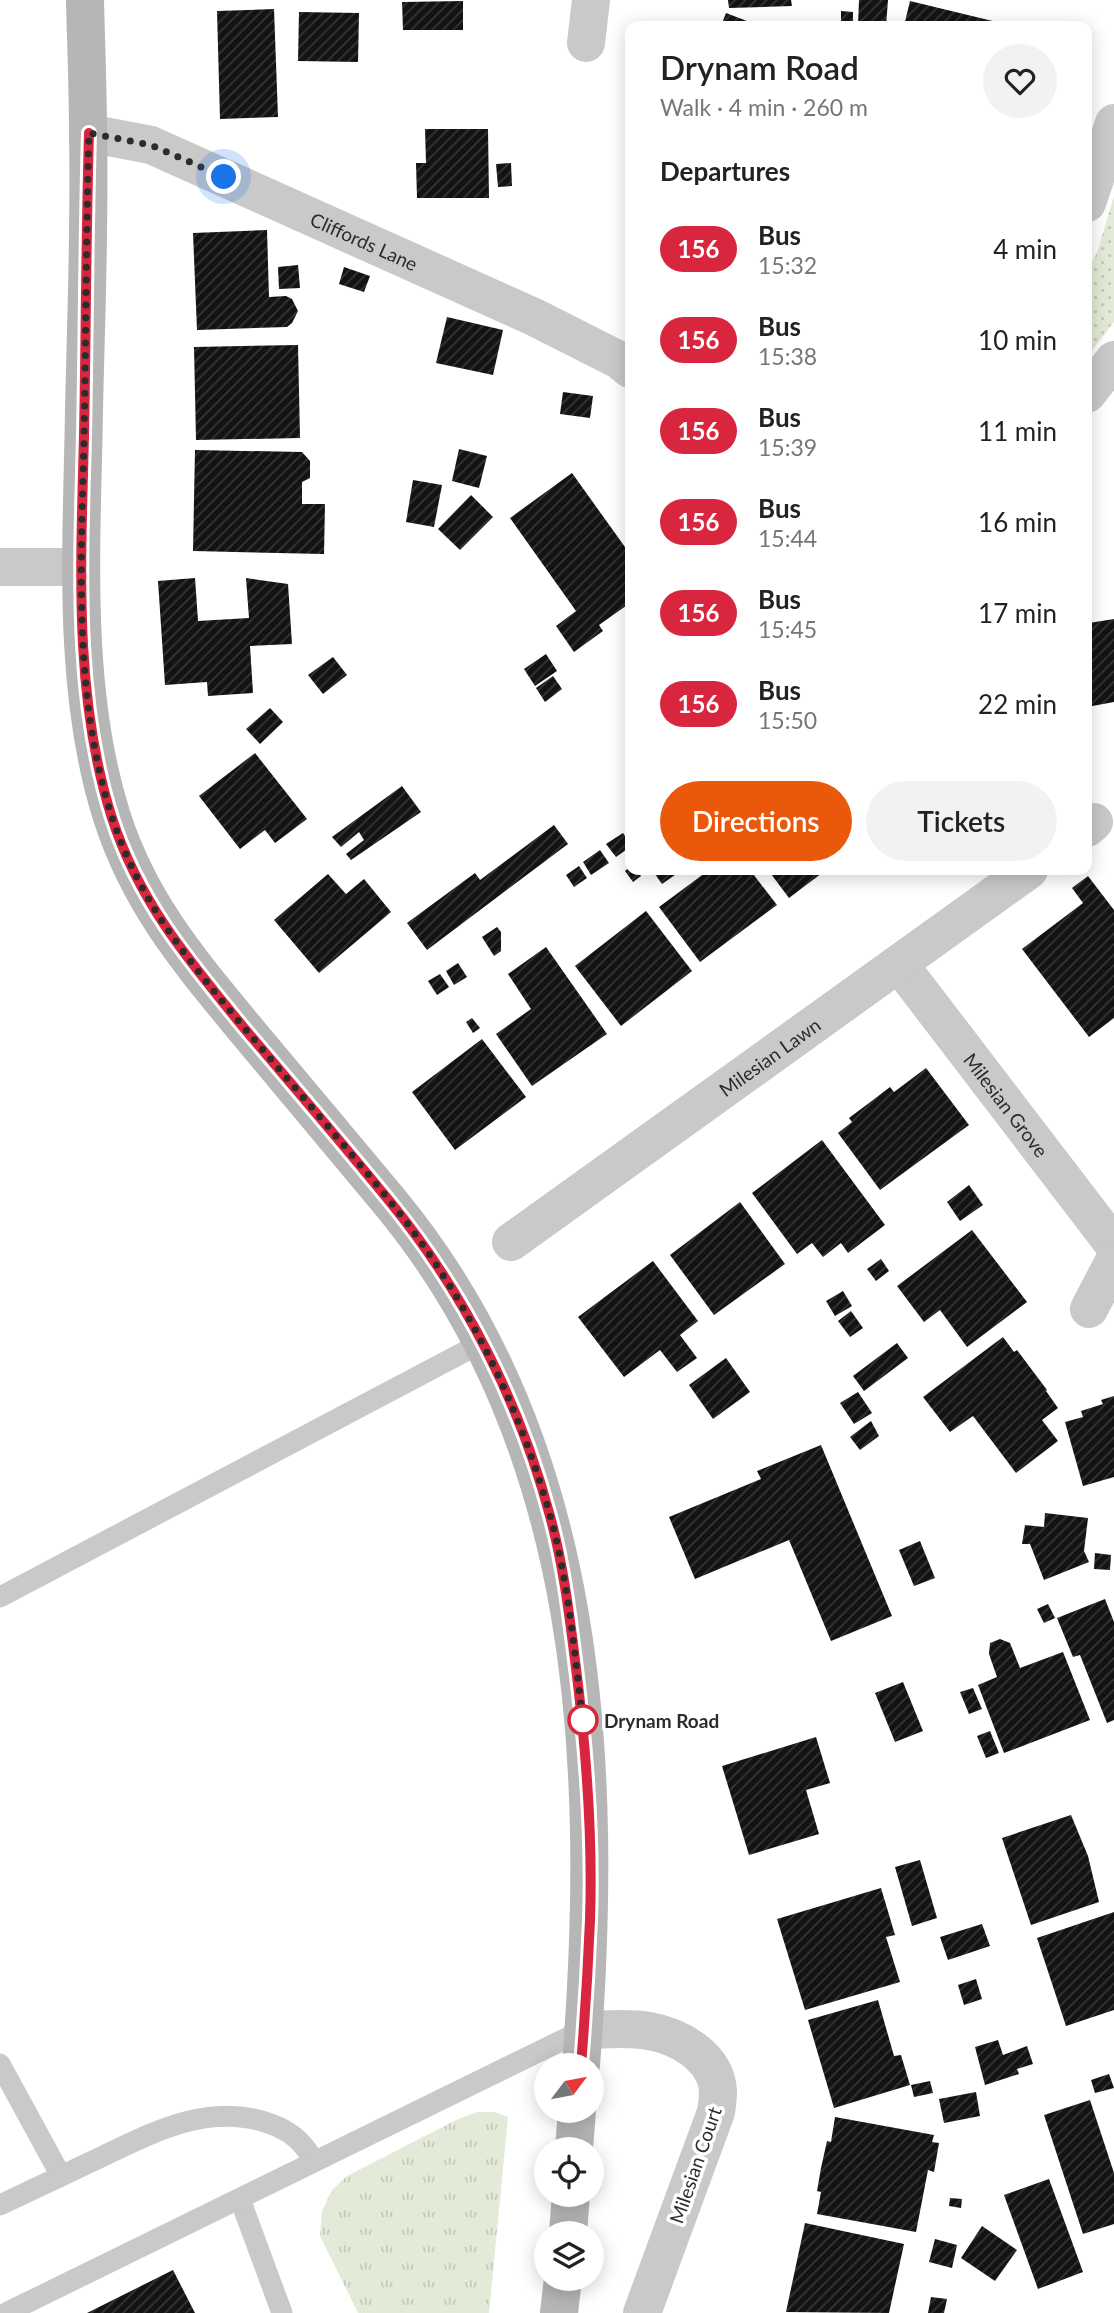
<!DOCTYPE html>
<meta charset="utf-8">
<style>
:root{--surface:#fff;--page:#f2f2f2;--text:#222;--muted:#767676;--accent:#ea580c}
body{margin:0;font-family:Lato,sans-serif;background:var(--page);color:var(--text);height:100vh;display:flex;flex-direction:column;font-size:26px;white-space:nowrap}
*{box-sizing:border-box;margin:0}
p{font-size:23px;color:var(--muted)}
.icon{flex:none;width:38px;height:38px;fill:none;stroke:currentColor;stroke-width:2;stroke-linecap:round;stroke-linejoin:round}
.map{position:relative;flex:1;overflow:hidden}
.side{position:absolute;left:625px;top:21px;width:467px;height:854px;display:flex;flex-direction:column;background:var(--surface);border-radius:14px;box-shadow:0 4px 18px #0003}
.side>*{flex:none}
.badge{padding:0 14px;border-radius:23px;font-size:24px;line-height:46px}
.needle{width:46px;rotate:58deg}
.controls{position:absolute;left:534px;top:2053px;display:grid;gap:14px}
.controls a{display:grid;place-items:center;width:70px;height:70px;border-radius:50%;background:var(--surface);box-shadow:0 4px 18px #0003;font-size:35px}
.you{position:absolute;width:35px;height:35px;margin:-18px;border:5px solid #fff;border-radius:50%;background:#1a73e8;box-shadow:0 0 0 10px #1a73e833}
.map>.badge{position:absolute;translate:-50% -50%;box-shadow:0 0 0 4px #fff}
h2{padding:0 35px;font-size:26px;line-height:63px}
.round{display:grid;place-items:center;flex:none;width:74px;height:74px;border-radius:37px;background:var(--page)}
.headline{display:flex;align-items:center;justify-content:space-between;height:119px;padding:0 35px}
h1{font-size:33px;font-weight:600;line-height:52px}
.primary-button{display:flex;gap:14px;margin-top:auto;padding:14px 35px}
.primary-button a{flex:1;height:80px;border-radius:42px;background:var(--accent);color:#fff;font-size:28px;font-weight:600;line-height:80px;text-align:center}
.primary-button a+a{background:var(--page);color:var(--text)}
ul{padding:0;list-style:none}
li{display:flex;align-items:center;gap:21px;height:91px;padding:0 35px}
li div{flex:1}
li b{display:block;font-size:26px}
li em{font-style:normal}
li .badge{min-width:77px;font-weight:700;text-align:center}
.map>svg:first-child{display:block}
.grass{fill:url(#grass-tufts)}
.park{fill:url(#park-dots)}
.building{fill:url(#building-hatch)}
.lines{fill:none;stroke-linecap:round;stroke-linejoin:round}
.lane{stroke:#c9c9c9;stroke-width:21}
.street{stroke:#c9c9c9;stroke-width:38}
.secondary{stroke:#b6b6b6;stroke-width:38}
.line-casing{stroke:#fff;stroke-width:16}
.line{stroke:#d7263d;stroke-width:10}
.walk{stroke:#2c2c2c;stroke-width:7;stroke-dasharray:0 12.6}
.stop-dot{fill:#fff;stroke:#d7263d;stroke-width:3.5}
.labels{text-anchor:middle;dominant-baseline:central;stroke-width:7;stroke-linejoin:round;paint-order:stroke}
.street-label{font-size:19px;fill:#2c2c2c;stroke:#fff}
.stop-label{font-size:19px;font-weight:bold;fill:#2c2c2c;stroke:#fff;text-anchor:start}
</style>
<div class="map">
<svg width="1114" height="2313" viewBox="0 0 1114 2313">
<defs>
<pattern id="grass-tufts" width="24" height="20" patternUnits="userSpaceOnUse" patternTransform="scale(1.75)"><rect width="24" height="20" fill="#e3ebd8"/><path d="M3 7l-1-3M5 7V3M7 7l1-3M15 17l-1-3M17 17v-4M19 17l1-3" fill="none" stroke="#c3caba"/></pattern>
<pattern id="park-dots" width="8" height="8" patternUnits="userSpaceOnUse" patternTransform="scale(1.75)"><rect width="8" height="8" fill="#e3ebd8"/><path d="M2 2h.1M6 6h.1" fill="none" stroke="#c3caba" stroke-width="1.8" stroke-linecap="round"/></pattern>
<pattern id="building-hatch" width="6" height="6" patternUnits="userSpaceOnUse" patternTransform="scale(1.75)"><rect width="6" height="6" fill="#131313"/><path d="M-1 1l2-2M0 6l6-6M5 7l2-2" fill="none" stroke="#363636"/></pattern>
</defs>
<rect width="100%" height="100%" fill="#fff"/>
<polygon class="grass" points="477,2112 495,2112 508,2117 489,2313 358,2313 320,2236 322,2211 332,2190 347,2176 458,2119"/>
<polygon class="park" points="1114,196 1114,322 1087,357 1087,269 1097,253"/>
<g class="building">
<polygon points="728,0 791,0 792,6 729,8"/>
<polygon points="859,0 888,0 886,26 858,26"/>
<polygon points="463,1 463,30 403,30 402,2"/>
<polygon points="910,1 1009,25 1009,26 904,26"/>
<polygon points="274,9 278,117 220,119 217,11"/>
<polygon points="841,11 853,12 853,26 841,26"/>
<polygon points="299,12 359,13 358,62 298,61"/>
<polygon points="726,13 760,26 721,26"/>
<polygon points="425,129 488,129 489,198 417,198 416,163 426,163"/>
<polygon points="511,163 512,186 498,187 496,164"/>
<polygon points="267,230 269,297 286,296 292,299 298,311 292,323 287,327 197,330 193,233"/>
<polygon points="298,265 300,288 279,289 278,267"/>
<polygon points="344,267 370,276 364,292 339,284"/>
<polygon points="447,317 503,330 493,375 436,363"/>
<polygon points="298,345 300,438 196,440 194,347"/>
<polygon points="563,392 593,396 590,418 560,414"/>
<polygon points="459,449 487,456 479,488 452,481"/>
<polygon points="195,450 302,452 310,461 310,478 302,482 302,504 325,504 324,554 193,551"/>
<polygon points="572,473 630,554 630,603 599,625 603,631 574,652 556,626 576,611 510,518"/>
<polygon points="413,480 442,485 434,527 406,522"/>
<polygon points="471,495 493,517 460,550 438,529"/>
<polygon points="195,578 198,621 249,618 246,578 288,584 292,644 250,646 253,693 208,696 207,682 165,685 158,581"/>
<polygon points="1087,615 1089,623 1114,619 1114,702 1087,707"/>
<polygon points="546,654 557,671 535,686 524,669"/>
<polygon points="333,657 347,675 323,694 308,675"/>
<polygon points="553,676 562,689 545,702 536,688"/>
<polygon points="270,708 283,722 260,744 246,729"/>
<polygon points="255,753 307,819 275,843 265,830 240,849 199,796"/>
<polygon points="402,786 421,812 351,860 346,854 364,840 359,832 341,847 332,837"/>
<polygon points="554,825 568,844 427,950 407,923 475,873 480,880"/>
<polygon points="623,833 630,843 630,847 616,857 606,844"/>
<polygon points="600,850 609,863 591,875 583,862"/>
<polygon points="579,866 587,878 574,887 566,875"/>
<polygon points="630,867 630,870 637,870 641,876 633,882 625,871"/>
<polygon points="652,870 682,870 662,884"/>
<polygon points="709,870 750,870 777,905 700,962 659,907"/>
<polygon points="768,870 826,870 789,898"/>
<polygon points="328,874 346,894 364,879 391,912 319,973 274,920"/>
<polygon points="1088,876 1114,910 1114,1018 1089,1037 1022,949 1083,903 1072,888"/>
<polygon points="646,911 692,971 621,1026 575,966"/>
<polygon points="497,927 501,932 501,951 494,956 482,937"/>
<polygon points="546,947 607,1034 532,1086 496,1034 531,1009 508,974"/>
<polygon points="458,963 467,977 454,985 446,971"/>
<polygon points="440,974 449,987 437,995 428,981"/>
<polygon points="472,1018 480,1028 473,1033 466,1022"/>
<polygon points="482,1039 526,1097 455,1150 412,1092"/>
<polygon points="926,1068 969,1125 880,1190 838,1133 852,1122 849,1118 869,1103 890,1087 894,1092"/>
<polygon points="822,1140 885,1225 848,1253 841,1243 823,1257 812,1243 797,1254 752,1193"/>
<polygon points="969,1185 983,1205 960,1221 947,1202"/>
<polygon points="740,1202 785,1264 714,1315 670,1255"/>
<polygon points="972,1230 1027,1302 967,1347 940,1310 924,1322 897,1286"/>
<polygon points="881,1259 889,1271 876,1281 867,1269"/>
<polygon points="653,1261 698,1321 680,1335 697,1358 677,1372 660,1350 624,1377 578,1317"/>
<polygon points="843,1291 852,1306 835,1316 826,1301"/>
<polygon points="851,1311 863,1328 850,1337 838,1321"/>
<polygon points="1003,1337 1014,1352 1017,1350 1047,1390 1046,1391 1058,1408 1042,1420 1058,1441 1016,1473 973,1416 950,1432 923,1397"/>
<polygon points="897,1343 908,1358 864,1391 853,1376"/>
<polygon points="726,1358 750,1392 713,1419 689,1385"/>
<polygon points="858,1392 872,1413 854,1424 840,1403"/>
<polygon points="1114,1396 1114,1477 1083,1486 1065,1422 1083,1417 1081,1411 1103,1404 1101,1400"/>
<polygon points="871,1421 879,1436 860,1450 850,1437"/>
<polygon points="821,1445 892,1616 831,1641 789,1540 695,1579 669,1517 761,1479 757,1471"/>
<polygon points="1045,1513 1088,1518 1084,1551 1089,1562 1044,1580 1030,1544 1022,1544 1025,1525 1044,1527"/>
<polygon points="920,1541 935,1578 914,1586 899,1550"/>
<polygon points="1095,1553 1111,1555 1110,1570 1094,1569"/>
<polygon points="1105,1599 1114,1622 1114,1720 1107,1723 1080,1655 1073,1657 1057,1618"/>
<polygon points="1048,1604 1055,1618 1044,1623 1037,1609"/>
<polygon points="1000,1639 1010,1643 1020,1668 1063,1652 1090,1720 1004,1753 978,1685 997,1677 989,1654 990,1643"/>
<polygon points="903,1682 923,1731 895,1742 875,1693"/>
<polygon points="973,1688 982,1709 969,1714 960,1692"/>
<polygon points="990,1731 999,1753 986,1758 977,1736"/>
<polygon points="816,1737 830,1783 806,1790 819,1834 749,1855 722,1766"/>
<polygon points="1071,1815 1088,1856 1099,1902 1031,1925 1002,1838"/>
<polygon points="920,1860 937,1918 912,1926 895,1867"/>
<polygon points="881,1888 895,1935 886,1937 900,1982 805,2010 777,1919"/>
<polygon points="1114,1912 1114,2010 1066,2026 1037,1938"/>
<polygon points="982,1924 990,1946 948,1960 940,1937"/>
<polygon points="976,1979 982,1999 964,2005 958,1985"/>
<polygon points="878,2000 894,2056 901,2055 910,2085 834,2108 808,2020"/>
<polygon points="998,2040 1003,2055 1027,2046 1033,2064 1017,2069 1019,2074 985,2085 975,2047"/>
<polygon points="1109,2074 1114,2088 1095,2093 1091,2080"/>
<polygon points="930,2081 933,2093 914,2097 911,2085"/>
<polygon points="976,2092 980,2116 944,2123 939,2099"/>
<polygon points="1090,2100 1114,2173 1114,2224 1083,2234 1044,2115"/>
<polygon points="835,2117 934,2135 932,2142 939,2143 934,2172 928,2170 916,2232 817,2214 821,2192 817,2191 821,2168 827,2141 831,2142"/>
<polygon points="1049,2179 1083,2272 1038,2289 1004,2195"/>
<polygon points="950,2198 962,2199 961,2208 949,2206"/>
<polygon points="805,2223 904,2244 889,2313 786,2312"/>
<polygon points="982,2226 1017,2250 995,2281 961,2258"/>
<polygon points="935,2239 957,2245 952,2268 929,2262"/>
<polygon points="173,2270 195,2313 87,2313"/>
<polygon points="931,2297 947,2299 944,2313 928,2313"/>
</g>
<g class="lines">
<g class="lane">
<polyline points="0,1597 483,1342"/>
<polyline points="0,2064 61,2176"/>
<polyline points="240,2199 282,2313"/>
<path d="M0,2205C32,2190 65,2174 97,2159C150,2134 205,2103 265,2122C288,2129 302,2140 314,2161"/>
<polyline points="6,2313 583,2030"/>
</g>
<g class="street">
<polyline points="586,43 591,0"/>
<path id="s1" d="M88,133L151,145L534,317L619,360L630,369"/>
<polyline points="1087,203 1114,123"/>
<polyline points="1087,394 1114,360"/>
<polyline points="0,567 81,567"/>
<polyline points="1087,828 1094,822"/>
<path id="s2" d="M899,964L1114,1245"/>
<path id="s3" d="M511,1242L1029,870"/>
<polyline points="1089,1309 1114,1261"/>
<path d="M583,2030C604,2030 628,2027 649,2031C679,2036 716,2057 718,2091C718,2098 717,2106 716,2112L642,2313"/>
</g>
<g class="secondary">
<path d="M85,0C86,44 88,89 88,133C90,225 86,318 84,410C82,543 71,689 112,817C140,904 190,962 247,1031C294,1088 342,1144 389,1201C591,1444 604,1765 581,2065"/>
<polyline points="574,2149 577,2110"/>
<polyline points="568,2233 571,2194"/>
<polyline points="559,2313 563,2278"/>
</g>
</g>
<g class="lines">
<g class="line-casing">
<path id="line" d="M89,133C86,234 86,335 84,435C81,562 73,696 112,818C139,902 189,961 244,1028C293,1086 343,1144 391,1203C465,1294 520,1403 550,1516C563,1563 569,1612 575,1660C586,1746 593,1833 590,1920C588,1968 585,2017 581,2065"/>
</g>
<use href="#line" class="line"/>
<path class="walk" d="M224,177L151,145L89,133C86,235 86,337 84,439C81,563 73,700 113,820C140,902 187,959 242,1025C292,1085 344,1144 393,1205C466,1297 518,1402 550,1515C569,1584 575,1658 584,1730L583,1720"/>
</g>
<circle class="stop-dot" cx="583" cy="1720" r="14"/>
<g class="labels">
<g class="street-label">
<text stroke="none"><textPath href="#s1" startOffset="298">Cliffords Lane</textPath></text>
<text stroke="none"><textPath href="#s3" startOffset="318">Milesian Lawn</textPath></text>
<text stroke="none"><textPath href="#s2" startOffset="177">Milesian Grove</textPath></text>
<text transform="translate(695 2165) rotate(-71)">Milesian Court</text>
</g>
<g class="stop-label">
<text x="604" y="1720">Drynam Road</text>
</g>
</g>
</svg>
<div class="controls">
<a><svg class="needle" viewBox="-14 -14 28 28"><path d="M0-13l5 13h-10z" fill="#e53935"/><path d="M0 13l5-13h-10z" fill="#767676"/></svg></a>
<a><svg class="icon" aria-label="locate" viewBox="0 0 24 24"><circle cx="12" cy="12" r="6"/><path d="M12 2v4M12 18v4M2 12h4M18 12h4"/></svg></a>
<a><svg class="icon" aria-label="layers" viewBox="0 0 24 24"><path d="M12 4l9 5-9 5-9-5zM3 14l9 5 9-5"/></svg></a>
</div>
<div class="you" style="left:224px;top:177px"></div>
<section class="side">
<div class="headline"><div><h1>Drynam Road</h1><p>Walk · 4 min · 260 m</p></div><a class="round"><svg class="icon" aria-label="heart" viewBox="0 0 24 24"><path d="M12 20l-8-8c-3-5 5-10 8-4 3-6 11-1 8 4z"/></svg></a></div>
<h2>Departures</h2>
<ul>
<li><span class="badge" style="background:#d7263d;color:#fff">156</span><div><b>Bus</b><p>15:32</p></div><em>4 min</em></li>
<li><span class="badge" style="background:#d7263d;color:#fff">156</span><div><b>Bus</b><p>15:38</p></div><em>10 min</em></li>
<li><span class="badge" style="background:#d7263d;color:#fff">156</span><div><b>Bus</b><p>15:39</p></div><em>11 min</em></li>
<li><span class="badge" style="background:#d7263d;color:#fff">156</span><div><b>Bus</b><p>15:44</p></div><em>16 min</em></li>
<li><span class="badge" style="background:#d7263d;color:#fff">156</span><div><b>Bus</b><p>15:45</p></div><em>17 min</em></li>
<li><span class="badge" style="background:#d7263d;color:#fff">156</span><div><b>Bus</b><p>15:50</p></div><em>22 min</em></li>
</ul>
<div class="primary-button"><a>Directions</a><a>Tickets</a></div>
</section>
</div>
